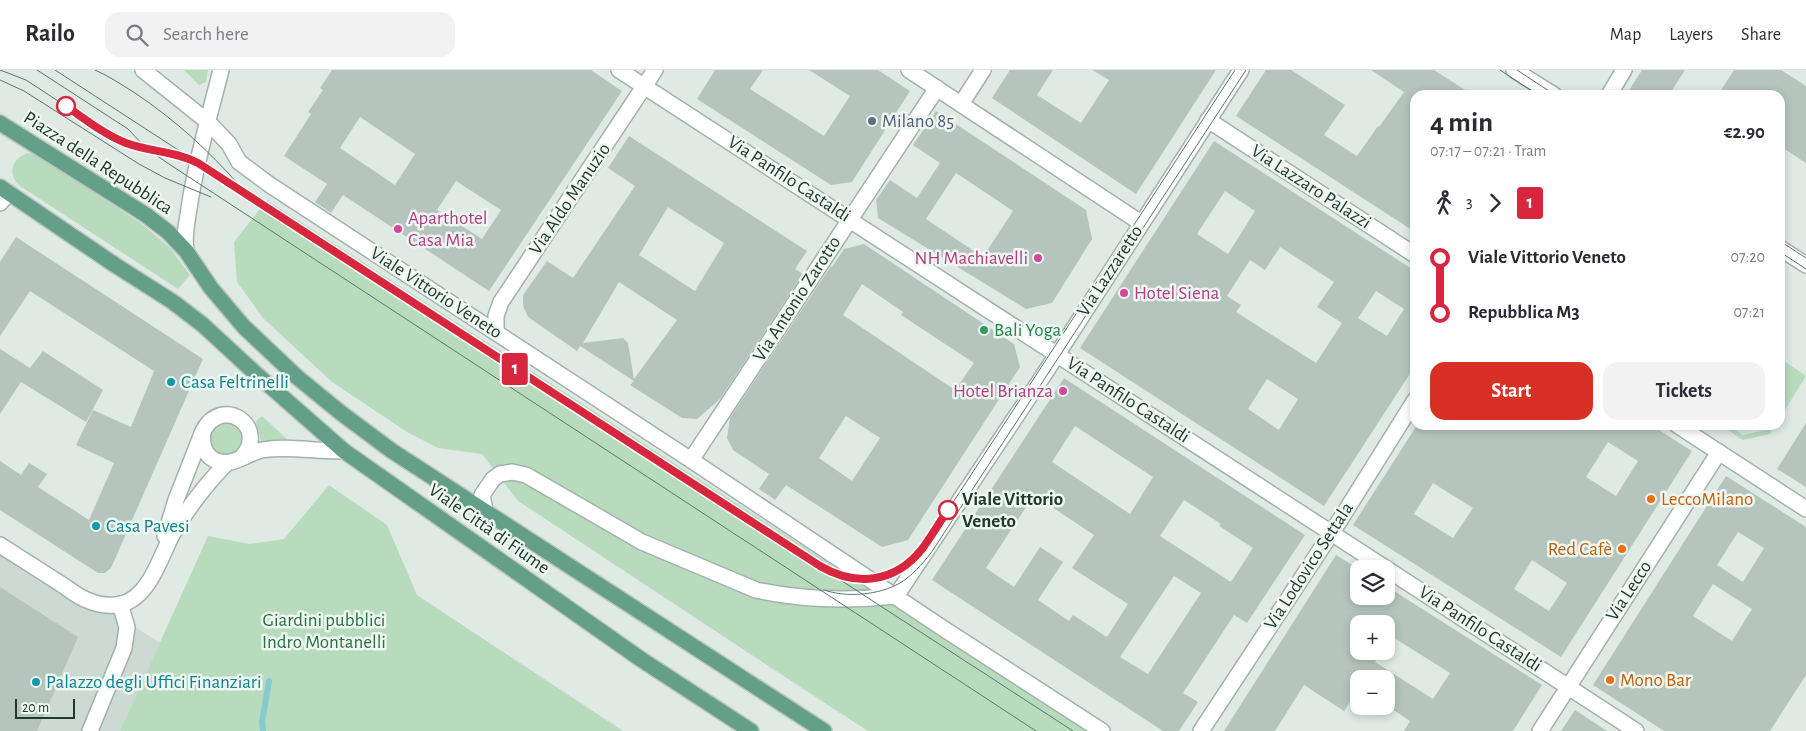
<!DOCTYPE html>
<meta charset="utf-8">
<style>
:root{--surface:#fff;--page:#f2f2f3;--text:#2b2b33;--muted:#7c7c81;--line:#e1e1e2;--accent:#d93025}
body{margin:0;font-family:"Alegreya Sans",sans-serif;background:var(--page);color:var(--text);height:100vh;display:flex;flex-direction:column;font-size:19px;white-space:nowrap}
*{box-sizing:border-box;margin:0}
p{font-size:16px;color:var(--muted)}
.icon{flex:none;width:28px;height:28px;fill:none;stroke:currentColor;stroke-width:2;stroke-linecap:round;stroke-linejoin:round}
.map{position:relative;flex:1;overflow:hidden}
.side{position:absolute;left:1410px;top:20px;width:375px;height:340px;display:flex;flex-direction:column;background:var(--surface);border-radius:15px;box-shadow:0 2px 8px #0003}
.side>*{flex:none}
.badge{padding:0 10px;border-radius:4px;font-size:18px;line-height:32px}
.fabs{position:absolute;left:1350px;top:490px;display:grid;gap:10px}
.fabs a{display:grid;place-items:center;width:45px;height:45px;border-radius:10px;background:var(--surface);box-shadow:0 2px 8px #0003;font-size:25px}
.scale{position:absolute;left:15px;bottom:12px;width:60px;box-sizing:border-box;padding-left:5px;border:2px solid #203a30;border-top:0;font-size:14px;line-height:18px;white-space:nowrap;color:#203a30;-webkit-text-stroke:4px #eff7f2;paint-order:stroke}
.map>.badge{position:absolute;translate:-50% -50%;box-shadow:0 0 0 2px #fff}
.legs{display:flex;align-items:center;gap:8px;height:55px;padding:0 20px;font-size:16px}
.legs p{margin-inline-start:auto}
.head{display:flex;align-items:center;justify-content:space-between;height:85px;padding:0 20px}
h1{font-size:28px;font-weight:700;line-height:38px}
.cta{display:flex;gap:10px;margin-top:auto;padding:10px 20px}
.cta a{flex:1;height:58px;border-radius:15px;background:var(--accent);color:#fff;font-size:20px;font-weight:700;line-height:58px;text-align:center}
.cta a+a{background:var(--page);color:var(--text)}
ul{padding:0 20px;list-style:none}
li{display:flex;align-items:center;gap:18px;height:55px;font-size:19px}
li i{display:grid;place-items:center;width:8px;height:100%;margin:0 6px;background:currentColor}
li i::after{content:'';width:12px;height:12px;margin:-6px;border:4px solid;border-radius:50%;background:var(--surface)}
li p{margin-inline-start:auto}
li:first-child i{background:linear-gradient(#0000 50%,currentColor 0)}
li:last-child i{background:linear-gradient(currentColor 50%,#0000 0)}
header{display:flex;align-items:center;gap:30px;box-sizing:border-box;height:70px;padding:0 25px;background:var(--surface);border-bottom:1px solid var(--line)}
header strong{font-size:24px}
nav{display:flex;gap:28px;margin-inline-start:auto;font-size:18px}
.search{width:350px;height:45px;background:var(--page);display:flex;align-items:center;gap:12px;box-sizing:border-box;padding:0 18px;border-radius:15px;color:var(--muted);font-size:19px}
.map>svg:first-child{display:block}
.built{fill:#cddad3}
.green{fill:#b8dbbe}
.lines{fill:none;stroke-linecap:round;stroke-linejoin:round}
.stream{stroke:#87cbcf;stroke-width:6}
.building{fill:#b5c5bd;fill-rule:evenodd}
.minor-casing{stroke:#a2b2aa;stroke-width:18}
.major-casing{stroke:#bcc4c1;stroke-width:18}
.minor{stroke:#fff;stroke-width:15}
.major{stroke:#649f8a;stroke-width:15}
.tram{stroke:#5b766c;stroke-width:1}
.line-1-casing{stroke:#fff;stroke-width:11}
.line-1{stroke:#d7263d;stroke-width:8}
.stop-1-dot{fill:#fff;stroke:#d7263d;stroke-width:2.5}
.service-dot{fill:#5c6f8a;stroke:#eff7f2;stroke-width:2}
.hotel-dot{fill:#d1479c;stroke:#eff7f2;stroke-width:2}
.leisure-dot{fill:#2e9e5b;stroke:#eff7f2;stroke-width:2}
.culture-dot{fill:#0f9aa8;stroke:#eff7f2;stroke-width:2}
.food-dot{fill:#e8710a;stroke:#eff7f2;stroke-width:2}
.labels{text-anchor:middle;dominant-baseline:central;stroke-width:5;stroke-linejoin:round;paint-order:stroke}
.service-label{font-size:19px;fill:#4e5e75;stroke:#eff7f2;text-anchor:start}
.street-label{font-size:19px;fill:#203a30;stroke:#eff7f2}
.hotel-label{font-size:19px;fill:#b23c85;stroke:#eff7f2;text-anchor:start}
.leisure-label{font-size:19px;fill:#27864d;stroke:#eff7f2;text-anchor:start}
.culture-label{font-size:19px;fill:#0d838f;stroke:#eff7f2;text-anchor:start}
.stop-label{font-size:19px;font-weight:bold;fill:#203a30;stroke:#eff7f2;text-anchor:start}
.food-label{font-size:19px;fill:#c56008;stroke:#eff7f2;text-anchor:start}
.park-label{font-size:19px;fill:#2c703f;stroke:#eff7f2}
</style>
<header>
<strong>Railo</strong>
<div class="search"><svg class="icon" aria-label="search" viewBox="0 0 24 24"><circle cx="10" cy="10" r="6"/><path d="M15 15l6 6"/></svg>Search here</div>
<nav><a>Map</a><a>Layers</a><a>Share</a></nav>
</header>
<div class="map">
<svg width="1806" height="661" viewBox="0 0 1806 661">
<rect width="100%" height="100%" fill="#dfeae4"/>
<polygon class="built" points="0,469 160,573 120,661 0,661"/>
<g class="green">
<polygon points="184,0 208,0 206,12 199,15"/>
<path d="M28,83L36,85L142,154L170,178L190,205L178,219L20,116C7,104 11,89 28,83Z"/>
<polygon points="267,130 1089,661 868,661 840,643 518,431 482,384 438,378 407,362 332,312 263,248 237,212 234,172"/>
<path d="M1780,288L1806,306L1780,348V340L1783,335C1779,320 1778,309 1786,295L1780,291Z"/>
<polygon points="262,346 287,369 261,371 256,351"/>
<circle cx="227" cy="369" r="17"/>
<polygon points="1720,355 1728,355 1743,365 1766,360 1769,355 1775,355 1770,364 1743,370"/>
<polygon points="329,415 387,455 417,525 623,661 120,661 208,466 250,474 284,469"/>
</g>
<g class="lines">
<polyline class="stream" points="263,661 262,652 269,611"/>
</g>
<g class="building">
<path d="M332,0H591L622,21L489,221L343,125L331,143L315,132L327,114L284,86L311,44L308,42L323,20L320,18ZM360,47L415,84L395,115L340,78ZM456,111L501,140L482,169L437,140Z"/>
<polygon points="715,0 763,0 750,19 824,66 850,26 809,0 878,0 910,21 852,112 831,115 697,29"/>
<polygon points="1010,0 1053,0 1037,25 1081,53 1109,10 1092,0 1216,0 1136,124 992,28"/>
<polygon points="1266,0 1291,0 1345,35 1324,65 1357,86 1378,56 1379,57 1404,22 1371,0 1434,0 1473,25 1415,25 1415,162 1236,46"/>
<polygon points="1642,0 1685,0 1669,25 1626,25"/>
<polygon points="1734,0 1781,0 1806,16 1806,93 1780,76 1780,25 1718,25"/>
<path d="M936,41L1086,140L1092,169L1052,233L1026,239L878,148L876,130L890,110L917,128L940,93L913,75ZM956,103L1013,141L983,187L926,149Z"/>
<path d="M629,66L807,181L795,199L803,204L720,329L697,349L682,348L630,315L634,311L580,276L577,281L528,247L523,236V225L547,191L573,208L635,116L608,98ZM668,137L724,173L695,221L639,185ZM619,212L677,250L634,309L628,273L623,268L583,273Z"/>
<path d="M1214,71L1415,201V296L1324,436L1080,278ZM1225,121L1255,141L1228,184L1197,164ZM1280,177L1334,212L1317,237L1342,253L1316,293L1236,242L1241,235L1227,226L1250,190L1265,200ZM1376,221L1404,239L1387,266L1358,248ZM1267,309L1298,329L1279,360L1248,339Z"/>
<polygon points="16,167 203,289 111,498 105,503 98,503 0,440 0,391 21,405 29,393 47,404 38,417 89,450 114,393 76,375 93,340 131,357 154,301 30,221 0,266 0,192"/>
<path d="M864,174L1014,274L1020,297L908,470L882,477L786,415L775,430L759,419L769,404L733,380L727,368L730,348L831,196L832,197L844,179ZM862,214L903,242L901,245L974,293L955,320L843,245ZM846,346L880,368L852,411L819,388Z"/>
<polygon points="0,279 30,298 43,281 103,320 86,352 21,312 0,344"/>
<path d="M1064,308L1305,465L1247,553L1234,545L1183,623L1198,632L1179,661H1163L932,510ZM1075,356L1153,407L1130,444L1052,392ZM1034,425L1094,465L1072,498L1128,534L1107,567L1073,545L1069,551L1038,530L1063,492L1040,477L1014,517L986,498ZM1184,430L1221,454L1219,456L1253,478L1231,512L1160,466ZM1174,506L1201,523L1148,604L1120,587Z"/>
<polygon points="1806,353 1806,417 1777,399"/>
<path d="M1417,355H1651L1692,381L1561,587L1353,455ZM1608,372L1638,391L1616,426L1586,407ZM1433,413L1473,438L1453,468L1414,444ZM1532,490L1567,513L1549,541L1514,519Z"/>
<path d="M1726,406L1806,457V605L1770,661H1664L1593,615ZM1738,462L1764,478L1743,512L1717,495ZM1713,514L1752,539L1732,571L1693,546Z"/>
<path d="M1336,485L1359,499V526H1386V516L1542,615L1513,661H1404L1410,651L1386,635V609H1359V618L1344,641L1304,615L1275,661H1224ZM1359,554H1386V574L1391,566L1450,603L1433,629L1375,592L1381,581H1359Z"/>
<polygon points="0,517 78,567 37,661 0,661"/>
<polygon points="1575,640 1607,661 1561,661"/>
</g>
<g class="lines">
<g class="minor-casing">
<g id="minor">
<polyline points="143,0 208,52 229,74 239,92 270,115 691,390 944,559 1102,661"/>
<polyline points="619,0 1636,661"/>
<polyline points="909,0 1141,153"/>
<polyline points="1514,0 1554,25"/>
<polyline points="1609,25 1624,0"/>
<polyline points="961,34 983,0"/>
<polyline points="1208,50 1415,185"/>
<polyline points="0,133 9,123"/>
<polyline points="1780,178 1806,195"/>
<path d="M186,181C183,164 188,149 190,132C197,87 210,44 221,0"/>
<polyline points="496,262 496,246 501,232 655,0"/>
<polyline points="1677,355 1806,439"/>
<path d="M203,362C201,374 205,387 217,391C233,397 247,383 262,380C288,375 317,382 344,381"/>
<polyline points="691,390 937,18"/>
<path d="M485,440L482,425L493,409L500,404L512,402L526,405L642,472L756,520C802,530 850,531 896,526"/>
<path d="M165,466L176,430L203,361C223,324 269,358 242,387"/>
<path d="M0,475C20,488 41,501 61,514C69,519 78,527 87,530C100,536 119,538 131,530C152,518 162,483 173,463C189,436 205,415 227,393"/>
<polyline points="896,526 1045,303 1241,0"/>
<polyline points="90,661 124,578 127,557 120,534"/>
<polyline points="1201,661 1340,450 1415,330"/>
<polyline points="1540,661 1719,382"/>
</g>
</g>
<g class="major-casing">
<g id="major">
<polyline points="0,53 146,145 168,162 186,181 211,218 244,257 297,307 341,343 392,381 824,661"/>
<polyline points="0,117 115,195 173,232 203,255 255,303 344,381 642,590 751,661"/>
</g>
</g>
<use href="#minor" class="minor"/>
<use href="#major" class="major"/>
<g class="tram">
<polyline points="0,0 26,10 116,69 137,76 179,85"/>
<polyline points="37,0 128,59 146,78 169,94 1036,661"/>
<polyline points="55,0 1073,661"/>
<path d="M95,0C109,6 122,15 135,23C175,50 207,79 239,115"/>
<polyline points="1500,0 1538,25"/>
<polyline points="1517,0 1555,25"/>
<polyline points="0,10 24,21 139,94 165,108 211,127"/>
<polyline points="1780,171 1806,188"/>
<polyline points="1780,182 1806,199"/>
<path d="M840,506C872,515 899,503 922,480L1235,0"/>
<path d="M824,520C847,528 879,525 900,513C912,506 922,494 931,483L1246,0"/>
</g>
</g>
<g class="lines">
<g class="line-1-casing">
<path id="line-1" d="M66,36C85,49 105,65 126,73C150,82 175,81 198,93L820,496C856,517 895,513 922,479C931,467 939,453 948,440"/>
</g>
<use href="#line-1" class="line-1"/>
</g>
<g class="stop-1-dot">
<circle cx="66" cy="36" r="9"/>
<circle cx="948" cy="440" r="9"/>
</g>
<circle class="service-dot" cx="872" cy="51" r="5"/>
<g class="hotel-dot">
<circle cx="398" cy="159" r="5"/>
<circle cx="1038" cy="188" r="5"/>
<circle cx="1124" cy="223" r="5"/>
<circle cx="1063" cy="321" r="5"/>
</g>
<circle class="leisure-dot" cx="984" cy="260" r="5"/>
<g class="culture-dot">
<circle cx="171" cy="312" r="5"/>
<circle cx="96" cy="456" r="5"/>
<circle cx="36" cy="612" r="5"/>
</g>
<g class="food-dot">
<circle cx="1651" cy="429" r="5"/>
<circle cx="1622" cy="479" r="5"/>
<circle cx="1610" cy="610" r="5"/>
</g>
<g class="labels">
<g class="service-label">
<text x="882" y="51">Milano 85</text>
</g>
<g class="street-label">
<text transform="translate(98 93) rotate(33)">Piazza della Repubblica</text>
<text transform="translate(789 109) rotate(33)">Via Panfilo Castaldi</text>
<text transform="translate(1311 117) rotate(33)">Via Lazzaro Palazzi</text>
<text transform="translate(570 129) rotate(-56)">Via Aldo Manuzio</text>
<text transform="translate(1110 201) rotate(-57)">Via Lazzaretto</text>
<text transform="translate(436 223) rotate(33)">Viale Vittorio Veneto</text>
<text transform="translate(797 229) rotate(-57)">Via Antonio Zarotto</text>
<text transform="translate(1128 330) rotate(33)">Via Panfilo Castaldi</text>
<text transform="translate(489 459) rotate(35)">Viale Città di Fiume</text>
<text transform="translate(1309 496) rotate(-57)">Via Lodovico Settala</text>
<text transform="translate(1629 521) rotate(-57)">Via Lecco</text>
<text transform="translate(1480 559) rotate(33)">Via Panfilo Castaldi</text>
</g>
<g class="hotel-label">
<text x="408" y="148">Aparthotel<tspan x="408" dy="22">Casa Mia</tspan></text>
<text x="1028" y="188" text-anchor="end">NH Machiavelli</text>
<text x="1134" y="223">Hotel Siena</text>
<text x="1053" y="321" text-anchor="end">Hotel Brianza</text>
</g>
<g class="leisure-label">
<text x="994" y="260">Bali Yoga</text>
</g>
<g class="culture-label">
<text x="181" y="312">Casa Feltrinelli</text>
<text x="106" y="456">Casa Pavesi</text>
<text x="46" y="612">Palazzo degli Uffici Finanziari</text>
</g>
<g class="stop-label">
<text x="962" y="429">Viale Vittorio<tspan x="962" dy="22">Veneto</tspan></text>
</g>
<g class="food-label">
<text x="1661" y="429">LeccoMilano</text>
<text x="1612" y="479" text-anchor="end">Red Cafè</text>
<text x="1620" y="610">Mono Bar</text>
</g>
<g class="park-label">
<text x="324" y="550">Giardini pubblici<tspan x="324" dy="22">Indro Montanelli</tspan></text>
</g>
</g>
</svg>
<div class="fabs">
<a><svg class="icon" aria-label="layers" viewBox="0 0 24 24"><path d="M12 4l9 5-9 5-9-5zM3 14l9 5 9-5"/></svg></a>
<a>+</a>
<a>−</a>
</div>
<div class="scale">20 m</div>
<b class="badge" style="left:515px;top:299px;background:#d7263d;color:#fff">1</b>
<section class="side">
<div class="head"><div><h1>4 min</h1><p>07:17 – 07:21 · Tram</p></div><b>€2.90</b></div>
<div class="legs"><svg class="icon" aria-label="walk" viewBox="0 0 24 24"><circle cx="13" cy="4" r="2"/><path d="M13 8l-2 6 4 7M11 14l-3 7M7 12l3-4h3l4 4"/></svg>3<svg class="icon" aria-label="forward" viewBox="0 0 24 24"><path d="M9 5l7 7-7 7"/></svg><b class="badge" style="background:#d7263d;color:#fff">1</b></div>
<ul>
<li><i style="color:#d7263d"></i><b>Viale Vittorio Veneto</b><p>07:20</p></li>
<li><i style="color:#d7263d"></i><b>Repubblica M3</b><p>07:21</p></li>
</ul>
<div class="cta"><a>Start</a><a>Tickets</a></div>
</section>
</div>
